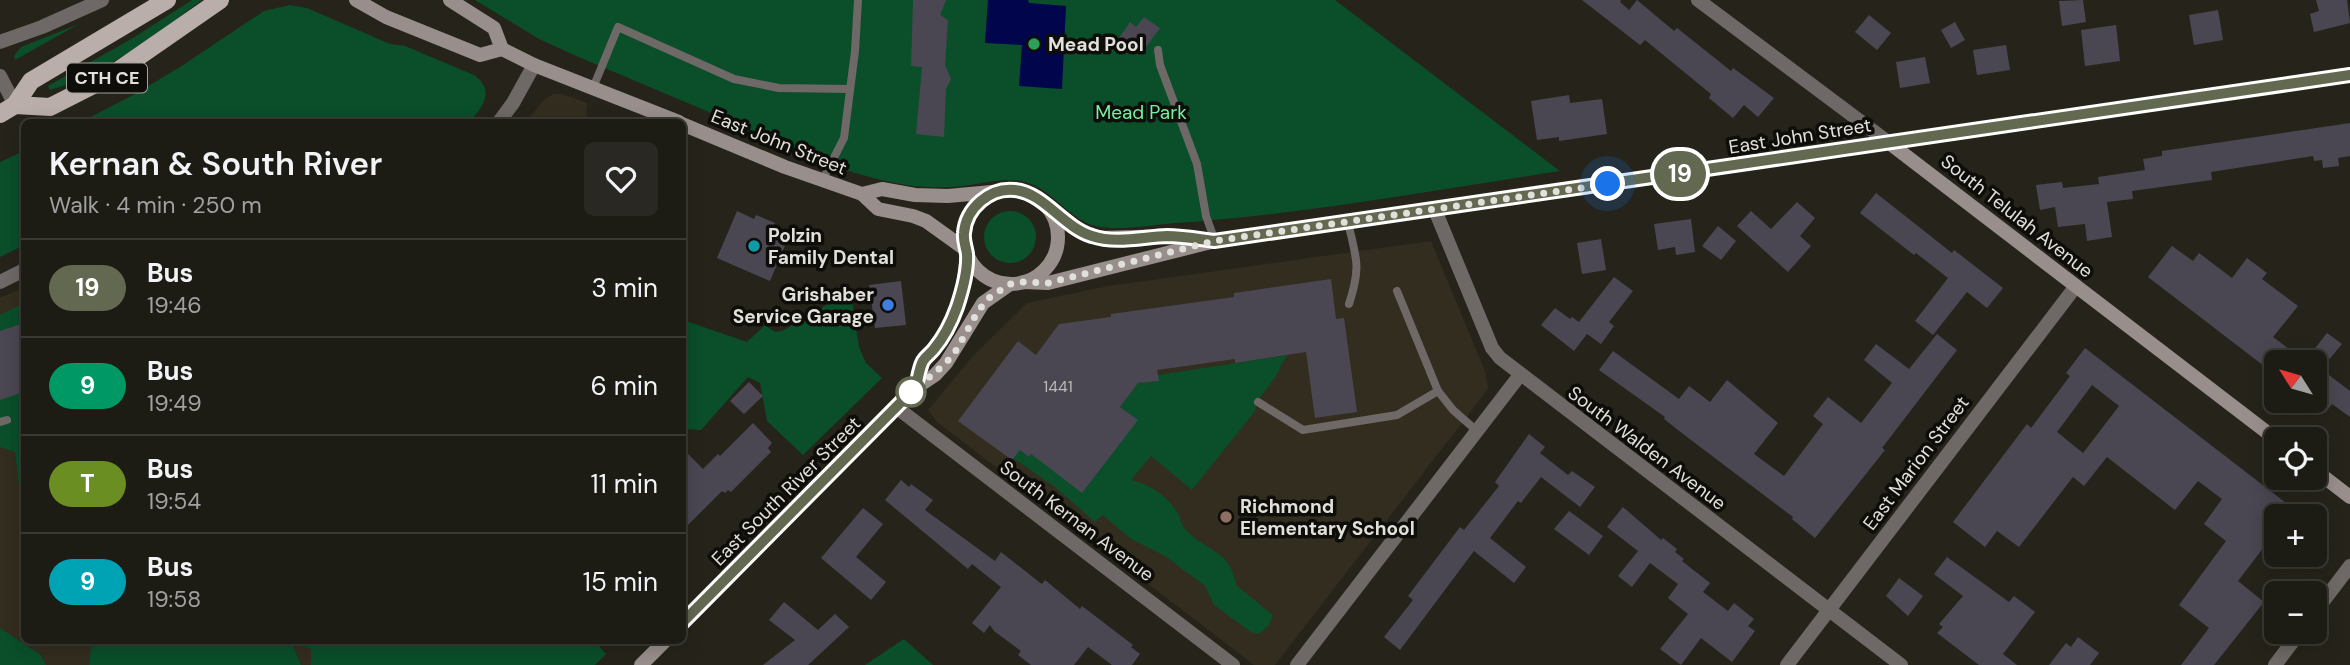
<!DOCTYPE html>
<meta charset="utf-8">
<style>
:root{--surface:#1c1b14;--page:#292822;--text:#f1f3f6;--muted:#a0a1a0;--line:#3a3934}
body{margin:0;font-family:"DM Sans",sans-serif;background:var(--page);color:var(--text);height:100vh;display:flex;flex-direction:column;font-size:26px;white-space:nowrap}
*{box-sizing:border-box;margin:0}
p{font-size:23px;color:var(--muted)}
.icon{flex:none;width:38px;height:38px;fill:none;stroke:currentColor;stroke-width:2;stroke-linecap:round;stroke-linejoin:round}
.map{position:relative;flex:1;overflow:hidden}
.side{position:absolute;left:21px;top:119px;width:665px;height:525px;display:flex;flex-direction:column;background:var(--surface);border-radius:10px;box-shadow:0 4px 18px #0003,0 0 0 2px var(--line)}
.side>*{flex:none}
.badge{padding:0 14px;border-radius:23px;font-size:24px;line-height:46px}
.needle{width:46px;rotate:307deg}
.buttons{position:absolute;left:2264px;top:350px;display:grid;gap:14px}
.buttons a{display:grid;place-items:center;width:63px;height:63px;border-radius:10px;background:var(--surface);box-shadow:0 4px 18px #0003,0 0 0 2px var(--line);font-size:35px}
.you{position:absolute;width:35px;height:35px;margin:-18px;border:5px solid #fff;border-radius:50%;background:#1a73e8;box-shadow:0 0 0 10px #1a73e833}
.map>.badge{position:absolute;translate:-50% -50%;box-shadow:0 0 0 4px #fff}
.round{display:grid;place-items:center;flex:none;width:74px;height:74px;border-radius:10px;background:var(--page)}
.summary{display:flex;align-items:center;justify-content:space-between;height:119px;padding:0 28px}
h1{font-size:33px;font-weight:600;line-height:52px}
ul{padding:0;list-style:none}
li{display:flex;align-items:center;gap:21px;height:98px;padding:0 28px;border-top:2px solid var(--line)}
li div{flex:1}
li b{display:block;font-size:26px}
li em{font-style:normal}
li .badge{min-width:77px;font-weight:700;text-align:center}
.map>svg:first-child{display:block}
.built{fill:#322d1e}
.green{fill:#0a4e2a}
.water{fill:#00054c}
.building{fill:#4a4752;fill-rule:evenodd}
.lines{fill:none;stroke-linecap:round;stroke-linejoin:round}
.lane{stroke:#6e6866;stroke-width:8}
.street{stroke:#6e6866;stroke-width:14}
.secondary{stroke:#988f8c;stroke-width:14}
.primary{stroke:#b9aea9;stroke-width:18}
.line-casing{stroke:#fff;stroke-width:16}
.line{stroke:#636851;stroke-width:10}
.walk{stroke:#e2e0da;stroke-width:7;stroke-dasharray:0 12.6}
.leisure-dot{fill:#2e9e5b;stroke:#0e0d09;stroke-width:2.5}
.culture-dot{fill:#0f9aa8;stroke:#0e0d09;stroke-width:2.5}
.shop-dot{fill:#3f7fe0;stroke:#0e0d09;stroke-width:2.5}
.stop-dot{fill:#fff;stroke:#636851;stroke-width:3.5}
.education-dot{fill:#8d6e63;stroke:#0e0d09;stroke-width:2.5}
.labels{text-anchor:middle;dominant-baseline:central;stroke-width:7;stroke-linejoin:round;paint-order:stroke}
.number-label{font-size:16px;fill:#bcbab8}
.shield{fill:#0e0d09;stroke:#a2a19b;stroke-width:2}
.shield-label{font-size:18px;font-weight:bold;fill:#e2e0da}
.poi-label{font-size:19px;font-weight:bold;fill:#e2e0da;stroke:#0e0d09;text-anchor:start}
.park-label{font-size:19px;fill:#76f0a2;stroke:#0e0d09}
.street-label{font-size:19px;fill:#e2e0da;stroke:#0e0d09}
</style>
<div class="map">
<svg width="2350" height="665" viewBox="0 0 2350 665">
<rect width="100%" height="100%" fill="#26241a"/>
<g class="built">
<polygon points="553,94 562,94 587,103 586,122 525,122 545,99"/>
<polygon points="1431,241 1485,371 1488,389 1275,665 1254,665 937,422 928,410 972,357 1027,303 1108,286"/>
<polygon points="24,287 24,640 569,640 573,665 0,665 0,298"/>
</g>
<g class="green">
<path d="M192,0H202C158,33 104,75 50,90L48,86L133,38Z"/>
<path d="M475,0H1335L1560,171C1432,191 1305,214 1176,223C1153,225 1114,232 1092,225C1064,215 1050,186 1021,181C998,177 975,186 952,187C913,189 886,182 849,171L574,55L539,39Z"/>
<path d="M290,5L307,8L390,44L405,46L474,75C495,90 484,107 469,122H81L135,94L180,67L264,11Z"/>
<polygon points="79,24 15,60 14,56 21,47"/>
<polygon points="24,151 24,245 0,257 0,162"/>
<circle cx="1010" cy="237" r="26"/>
<polygon points="850,288 859,347 866,363 882,378 803,455 767,421 760,383 748,377 701,430 683,429 683,320 747,342 765,325 775,332 782,331 816,312"/>
<polygon points="24,303 24,530 15,452 0,447 0,315"/>
<path d="M1288,355C1280,363 1280,372 1273,380C1264,394 1260,393 1255,411L1192,490L1151,456L1131,480C1151,485 1168,496 1179,515C1181,520 1182,526 1186,530C1207,553 1230,548 1236,585L1273,615L1269,625L1259,634L1251,632L1214,605L1205,586L1165,556L1131,539L1103,515L1095,522L1055,487L1013,458L1020,449L1029,456L1137,420L1120,407L1138,383L1158,381V375Z"/>
<polygon points="0,628 41,655 46,665 0,665"/>
<polygon points="904,639 933,665 865,665"/>
<polygon points="92,640 262,640 293,646 301,665 89,665"/>
<polygon points="594,640 606,654 595,665 311,665 311,649 284,641"/>
</g>
<polygon class="water" points="988,0 1028,0 1029,3 1066,6 1062,89 1019,86 1022,45 985,43"/>
<g class="building">
<polygon points="913,0 946,0 940,15 948,20 945,65 951,79 946,89 944,137 916,134 922,67 911,66"/>
<polygon points="1582,0 1621,0 1620,2 1629,10 1637,0 1674,31 1677,28 1731,71 1733,68 1774,98 1758,117 1744,105 1733,118 1709,98 1711,94 1645,40 1640,45"/>
<polygon points="2083,0 2086,22 2062,26 2059,1"/>
<polygon points="2316,0 2347,0 2350,23 2314,32 2310,14 2319,11"/>
<polygon points="2218,10 2223,40 2194,45 2189,15"/>
<polygon points="1869,15 1891,33 1877,50 1855,32"/>
<polygon points="1144,17 1160,28 1141,54 1119,38 1130,22 1136,27"/>
<polygon points="1955,22 1965,40 1951,48 1941,30"/>
<polygon points="2116,25 2120,61 2085,66 2081,30"/>
<polygon points="2006,45 2010,70 1977,75 1973,50"/>
<polygon points="1925,57 1930,83 1900,88 1896,62"/>
<polygon points="1569,95 1570,103 1602,99 1607,134 1559,141 1559,137 1537,140 1531,101"/>
<polygon points="2350,123 2350,156 2338,158 2339,166 2323,168 2322,160 2314,161 2313,156 2211,172 2212,180 2132,191 2133,199 2107,202 2112,237 2087,241 2085,224 2058,227 2055,207 2040,210 2036,185 2062,182 2063,188 2099,184 2098,177 2145,170 2143,159 2162,156 2162,151"/>
<polygon points="1876,193 1952,253 1954,250 2003,288 1987,308 1967,292 1933,335 1915,321 1948,278 1916,253 1914,255 1860,213"/>
<polygon points="1797,202 1815,218 1800,236 1811,246 1788,272 1737,226 1751,211 1771,229"/>
<polygon points="737,211 754,219 756,215 775,223 773,227 790,234 770,281 717,258"/>
<polygon points="1691,219 1695,252 1676,255 1675,247 1658,250 1654,224"/>
<polygon points="1718,226 1736,241 1721,260 1702,246"/>
<polygon points="1601,239 1606,270 1582,274 1577,243"/>
<polygon points="2172,246 2193,261 2199,253 2232,278 2247,258 2267,273 2262,279 2298,306 2273,337 2305,361 2327,333 2342,344 2327,362 2277,362 2277,376 2148,277"/>
<polygon points="1614,277 1633,291 1609,322 1614,326 1601,344 1587,334 1574,351 1541,325 1555,308 1570,319 1572,317 1579,322"/>
<polygon points="1331,279 1336,319 1344,318 1357,412 1315,418 1306,352 1235,363 1235,359 1157,370 1159,381 1138,383 1120,407 1138,420 1082,493 1031,454 1029,457 1020,450 1012,460 958,421 1018,341 1036,355 1059,324 1111,317 1111,314 1234,297 1234,293"/>
<polygon points="901,281 906,325 875,328 869,285"/>
<polygon points="24,323 24,392 0,400 0,331"/>
<polygon points="1937,334 1957,350 1882,448 1885,450 1815,538 1792,519 1793,517 1687,437 1664,419 1665,417 1599,370 1613,351 1679,399 1689,386 1710,402 1727,380 1778,423 1754,454 1784,476 1823,424 1813,416 1828,397 1861,423 1892,383 1864,360 1876,344 1909,369"/>
<path d="M2085,348L2303,516H2277V557L2264,547L2238,581L2264,602L2214,665H2181L2209,628L2179,605L2226,541L2204,524L2222,499L2198,481L2175,510L2107,457L2084,486L2073,477L2019,547L1997,531L1985,547L1953,522L2027,424L2031,428L2070,376L2066,373ZM2092,385L2119,406L2083,453L2057,432Z"/>
<polygon points="2325,372 2350,391 2350,417 2332,404 2325,413 2315,405 2315,385"/>
<polygon points="749,382 763,396 744,414 730,401"/>
<polygon points="753,423 772,443 768,448 771,452 731,492 728,490 725,493 722,491 682,531 682,448 703,469 718,454 720,456"/>
<polygon points="1529,434 1545,447 1540,453 1568,475 1572,471 1595,487 1580,507 1541,477 1521,503 1518,501 1490,538 1526,567 1514,583 1474,551 1400,650 1384,637 1413,600 1408,596 1460,527 1464,530 1499,486 1495,482"/>
<polygon points="901,480 909,487 911,484 933,500 925,510 995,561 1001,552 1039,582 1042,584 1045,580 1080,609 1082,606 1133,645 1131,647 1140,654 1132,665 1112,665 1088,647 1074,665 1031,665 1018,655 1021,651 994,631 990,625 984,633 972,623 1001,587 972,564 968,569 885,500"/>
<polygon points="1623,507 1661,540 1663,538 1677,549 1675,552 1684,559 1682,561 1710,583 1703,592 1728,611 1734,603 1754,619 1748,626 1755,631 1732,662 1701,638 1681,665 1660,649 1688,614 1668,598 1678,584 1650,563 1632,587 1618,576 1638,551 1607,527"/>
<polygon points="863,508 883,524 856,557 886,582 871,600 821,558"/>
<polygon points="1569,511 1603,536 1589,555 1554,529"/>
<polygon points="1947,557 2009,602 2014,596 2035,612 2003,654 2017,665 1979,665 1937,633 1943,627 1939,624 1963,596 1934,574"/>
<polygon points="1899,578 1923,596 1908,616 1886,596"/>
<polygon points="784,602 818,630 835,614 849,627 808,665 763,665 795,640 769,620"/>
<polygon points="2078,637 2099,653 2090,665 2049,665 2066,643 2071,647"/>
</g>
<g class="lines">
<g class="lane">
<polyline points="1158,50 1160,65 1197,164 1206,216 1215,241"/>
<polyline points="593,88 618,27 734,79 779,88 850,89"/>
<polyline points="822,181 844,138 855,51 858,0"/>
<path d="M1348,223C1357,260 1361,267 1349,304"/>
<polyline points="1397,291 1438,391 1453,410 1477,431"/>
<polyline points="1258,402 1303,430 1397,415 1438,391"/>
<polyline points="0,422 7,420"/>
</g>
<g class="street">
<polyline points="1698,0 1888,142"/>
<polyline points="0,42 42,27 102,0"/>
<polyline points="0,76 15,105"/>
<polyline points="499,122 513,103 534,65"/>
<polyline points="1435,210 1492,348 1500,358 1901,665"/>
<polyline points="0,282 24,270"/>
<polyline points="896,407 1233,665"/>
<polyline points="2315,612 2350,566"/>
<polyline points="1297,665 1520,375"/>
<polyline points="1787,665 2076,286"/>
<polyline points="2275,665 2300,632"/>
</g>
<g class="secondary">
<polyline points="356,0 386,17 480,55 502,49"/>
<polyline points="450,0 494,28 502,49 534,65 679,122"/>
<polyline points="682,124 785,167 862,194 878,209 913,216 926,221 965,249"/>
<polyline points="1888,142 2277,440"/>
<circle cx="1011" cy="237" r="47"/>
<polyline points="862,194 882,189 915,195 948,196 992,192"/>
<polyline points="1051,211 1084,233 1100,238 1172,236 1208,241"/>
<polyline points="1024,282 1048,283 1215,241 2350,75"/>
<polyline points="917,387 923,362 944,335 957,308 963,287 967,254"/>
<polyline points="2315,470 2350,497"/>
<polyline points="682,623 917,387 935,375 946,363 983,303 1010,284"/>
<polyline points="641,665 666,640"/>
</g>
<g class="primary">
<polyline points="15,105 50,107 109,77 220,0"/>
<polyline points="0,114 15,105 31,81 167,0"/>
</g>
</g>
<g class="lines">
<g class="line-casing">
<path id="line" d="M682,623L916,387C918,379 919,368 923,361C926,356 931,353 934,349C944,337 952,321 957,307C962,292 968,270 967,254C966,247 963,240 964,233C966,208 990,187 1015,190C1044,193 1063,227 1092,236C1115,244 1143,237 1167,236C1182,236 1199,239 1214,241L2350,75"/>
</g>
<use href="#line" class="line"/>
<polyline class="walk" points="911,392 906,397 946,363 957,349 978,311 990,297 1010,284 1024,282 1048,283 1214,241 1608,184"/>
</g>
<circle class="leisure-dot" cx="1034" cy="44" r="7"/>
<circle class="culture-dot" cx="754" cy="246" r="7"/>
<circle class="shop-dot" cx="888" cy="305" r="7"/>
<circle class="stop-dot" cx="911" cy="392" r="14"/>
<circle class="education-dot" cx="1226" cy="517" r="7"/>
<g class="labels">
<g class="number-label">
<text x="1058" y="386">1441</text>
</g>
<rect class="shield" x="67" y="63.5" width="80" height="29" rx="5"/>
<g class="shield-label">
<text x="107" y="78">CTH CE</text>
</g>
<g class="poi-label">
<text x="1048" y="44">Mead Pool</text>
<text x="768" y="235">Polzin<tspan x="768" dy="22">Family Dental</tspan></text>
<text x="874" y="294" text-anchor="end">Grishaber<tspan x="874" dy="22">Service Garage</tspan></text>
<text x="1240" y="506">Richmond<tspan x="1240" dy="22">Elementary School</tspan></text>
</g>
<g class="park-label">
<text x="1141" y="112">Mead Park</text>
</g>
<g class="street-label">
<text transform="translate(1800 136) rotate(-9)">East John Street</text>
<text transform="translate(779 142) rotate(22)">East John Street</text>
<text transform="translate(2017 216) rotate(38)">South Telulah Avenue</text>
<text transform="translate(1647 448) rotate(37)">South Walden Avenue</text>
<text transform="translate(1916 463) rotate(-53)">East Marion Street</text>
<text transform="translate(786 491) rotate(-45)">East South River Street</text>
<text transform="translate(1077 521) rotate(37)">South Kernan Avenue</text>
</g>
</g>
</svg>
<div class="buttons">
<a><svg class="needle" viewBox="-14 -14 28 28"><path d="M0-13l5 13h-10z" fill="#e53935"/><path d="M0 13l5-13h-10z" fill="#a0a1a0"/></svg></a>
<a><svg class="icon" aria-label="locate" viewBox="0 0 24 24"><circle cx="12" cy="12" r="6"/><path d="M12 2v4M12 18v4M2 12h4M18 12h4"/></svg></a>
<a>+</a>
<a>−</a>
</div>
<div class="you" style="left:1608px;top:184px"></div>
<b class="badge" style="left:1680px;top:174px;background:#636851;color:#fff">19</b>
<section class="side">
<div class="summary"><div><h1>Kernan &amp; South River</h1><p>Walk · 4 min · 250 m</p></div><a class="round"><svg class="icon" aria-label="heart" viewBox="0 0 24 24"><path d="M12 20l-8-8c-3-5 5-10 8-4 3-6 11-1 8 4z"/></svg></a></div>
<ul>
<li><span class="badge" style="background:#636851;color:#fff">19</span><div><b>Bus</b><p>19:46</p></div><em>3 min</em></li>
<li><span class="badge" style="background:#096;color:#fff">9</span><div><b>Bus</b><p>19:49</p></div><em>6 min</em></li>
<li><span class="badge" style="background:#6b8e23;color:#fff">T</span><div><b>Bus</b><p>19:54</p></div><em>11 min</em></li>
<li><span class="badge" style="background:#00a3b4;color:#fff">9</span><div><b>Bus</b><p>19:58</p></div><em>15 min</em></li>
</ul>
</section>
</div>
